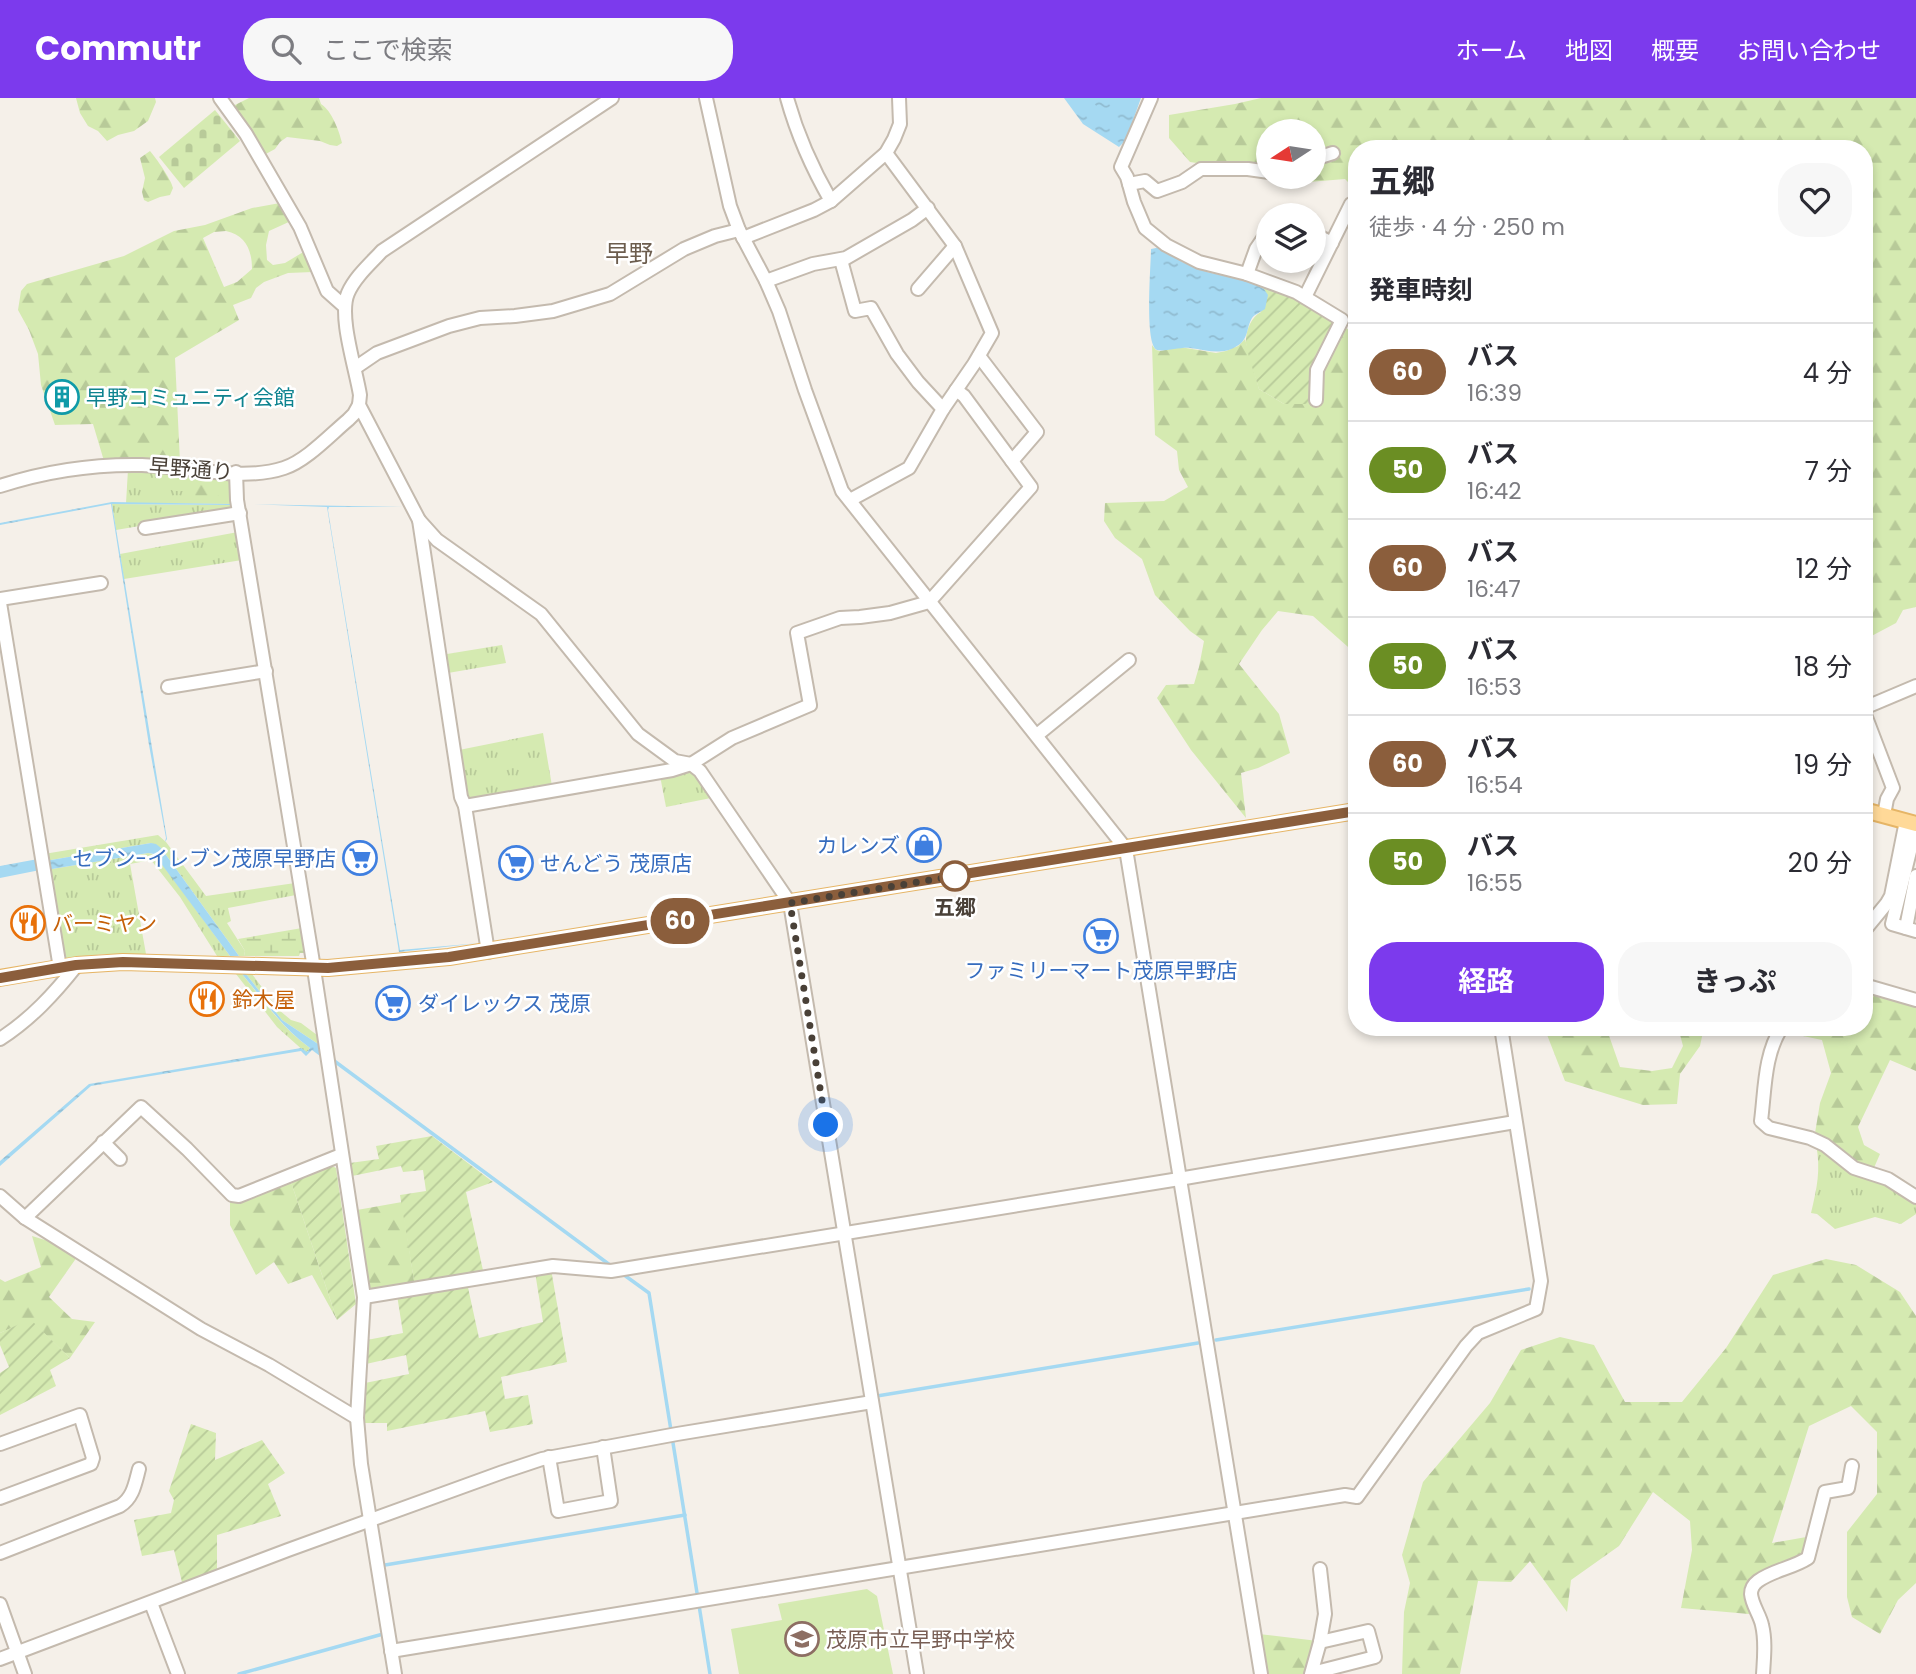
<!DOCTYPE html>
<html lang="ja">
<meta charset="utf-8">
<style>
:root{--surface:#fff;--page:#f7f7f7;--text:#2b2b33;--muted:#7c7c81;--line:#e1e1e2;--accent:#7c3aed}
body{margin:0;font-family:Poppins,"Noto Sans JP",sans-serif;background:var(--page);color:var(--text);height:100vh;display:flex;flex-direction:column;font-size:26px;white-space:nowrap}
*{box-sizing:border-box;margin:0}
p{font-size:23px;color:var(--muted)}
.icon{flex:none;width:38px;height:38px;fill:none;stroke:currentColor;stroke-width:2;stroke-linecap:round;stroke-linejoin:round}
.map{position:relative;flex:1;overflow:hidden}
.drawer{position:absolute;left:1348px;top:42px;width:525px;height:896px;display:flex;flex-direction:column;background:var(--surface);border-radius:28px;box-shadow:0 4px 10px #0003}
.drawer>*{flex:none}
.badge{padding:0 14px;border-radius:23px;font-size:24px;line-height:46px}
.needle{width:46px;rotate:258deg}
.fabs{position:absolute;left:1256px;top:21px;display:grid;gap:14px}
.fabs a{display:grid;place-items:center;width:70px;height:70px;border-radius:50%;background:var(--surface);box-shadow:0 4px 10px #0003;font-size:35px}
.you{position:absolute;width:35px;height:35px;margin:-18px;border:5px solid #fff;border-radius:50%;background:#1a73e8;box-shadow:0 0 0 10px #1a73e833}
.map>.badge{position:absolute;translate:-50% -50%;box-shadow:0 0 0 4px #fff}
h2{padding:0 21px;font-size:26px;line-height:63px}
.round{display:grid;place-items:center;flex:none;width:74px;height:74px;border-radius:28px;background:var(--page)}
.overview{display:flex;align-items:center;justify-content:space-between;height:119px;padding:0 21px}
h1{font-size:33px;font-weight:700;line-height:52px}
.button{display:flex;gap:14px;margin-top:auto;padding:14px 21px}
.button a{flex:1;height:80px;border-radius:28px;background:var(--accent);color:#fff;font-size:28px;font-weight:700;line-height:80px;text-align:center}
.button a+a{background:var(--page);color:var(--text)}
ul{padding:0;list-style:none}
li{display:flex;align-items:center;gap:21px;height:98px;padding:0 21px;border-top:2px solid var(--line)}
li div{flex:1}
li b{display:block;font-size:26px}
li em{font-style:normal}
li .badge{min-width:77px;font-weight:700;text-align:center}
header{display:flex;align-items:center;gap:42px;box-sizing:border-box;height:98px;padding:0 35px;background:var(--accent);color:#fff}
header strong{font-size:33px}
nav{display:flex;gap:38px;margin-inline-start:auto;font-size:24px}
.search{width:490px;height:63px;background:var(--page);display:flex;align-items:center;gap:18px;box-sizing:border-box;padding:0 24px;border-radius:28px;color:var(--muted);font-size:26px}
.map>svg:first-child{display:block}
.grass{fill:url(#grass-tufts)}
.forest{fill:url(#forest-firs);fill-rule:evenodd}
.wetland{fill:url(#wetland-marsh)}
.cemetery{fill:url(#cemetery-stones)}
.garden{fill:url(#garden-furrows)}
.pitch{fill:#d5eab1}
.water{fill:url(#water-ripples)}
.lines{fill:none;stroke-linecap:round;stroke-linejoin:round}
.stream{stroke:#a5d9f2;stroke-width:3.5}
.minor-casing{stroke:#c4baae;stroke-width:16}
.major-casing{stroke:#e6b566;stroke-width:18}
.minor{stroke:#fff;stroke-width:12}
.major{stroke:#ffd998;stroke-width:14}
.line-casing{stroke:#fff;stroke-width:16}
.line{stroke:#8b5e3c;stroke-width:10}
.walk{stroke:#494037;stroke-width:7;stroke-dasharray:0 12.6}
.stop-dot{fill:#fff;stroke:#8b5e3c;stroke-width:3.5}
.labels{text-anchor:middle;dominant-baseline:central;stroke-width:5;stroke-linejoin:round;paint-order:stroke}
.culture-label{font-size:21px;fill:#0d838f;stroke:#fff;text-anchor:start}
.street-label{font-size:21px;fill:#494037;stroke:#fff}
.shop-label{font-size:21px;fill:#366cbe;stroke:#fff;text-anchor:end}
.stop-label{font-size:21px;font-weight:bold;fill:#494037;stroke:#fff}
.food-label{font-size:21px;fill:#c56008;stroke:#fff;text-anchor:start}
.education-label{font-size:21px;fill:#785e54;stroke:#fff;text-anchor:start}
.quarter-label{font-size:24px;fill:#6c5d4e;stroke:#fff}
</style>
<header>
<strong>Commutr</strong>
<div class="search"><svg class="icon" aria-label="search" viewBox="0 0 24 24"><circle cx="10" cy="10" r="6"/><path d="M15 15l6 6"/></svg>ここで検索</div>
<nav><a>ホーム</a><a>地図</a><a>概要</a><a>お問い合わせ</a></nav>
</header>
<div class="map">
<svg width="1916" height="1576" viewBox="0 0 1916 1576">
<defs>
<pattern id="grass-tufts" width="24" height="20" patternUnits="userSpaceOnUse" patternTransform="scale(1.75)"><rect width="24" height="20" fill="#d5eab1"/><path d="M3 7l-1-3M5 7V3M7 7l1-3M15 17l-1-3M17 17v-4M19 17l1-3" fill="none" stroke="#b8ca99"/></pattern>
<pattern id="forest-firs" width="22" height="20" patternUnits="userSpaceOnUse" patternTransform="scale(1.75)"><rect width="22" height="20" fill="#d5eab1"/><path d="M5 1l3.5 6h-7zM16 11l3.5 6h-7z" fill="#b8ca99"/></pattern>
<pattern id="wetland-marsh" width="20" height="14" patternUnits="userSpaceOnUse" patternTransform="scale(1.75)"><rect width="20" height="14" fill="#d5eab1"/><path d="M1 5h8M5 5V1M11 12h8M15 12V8" fill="none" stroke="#b8ca99"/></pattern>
<pattern id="cemetery-stones" width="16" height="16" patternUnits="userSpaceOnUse" patternTransform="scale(1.75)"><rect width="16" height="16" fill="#d5eab1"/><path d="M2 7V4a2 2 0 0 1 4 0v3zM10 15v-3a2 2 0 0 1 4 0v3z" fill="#b8ca99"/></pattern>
<pattern id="garden-furrows" width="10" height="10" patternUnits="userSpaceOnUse" patternTransform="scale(1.75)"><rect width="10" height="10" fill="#d5eab1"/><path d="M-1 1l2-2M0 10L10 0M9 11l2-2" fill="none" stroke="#b8ca99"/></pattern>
<pattern id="water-ripples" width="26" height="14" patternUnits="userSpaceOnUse" patternTransform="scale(1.75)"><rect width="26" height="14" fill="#a5d9f2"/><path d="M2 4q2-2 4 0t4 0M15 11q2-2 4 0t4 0" fill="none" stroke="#90bbd0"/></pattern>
</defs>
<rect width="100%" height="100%" fill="#f5f0e9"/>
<g class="grass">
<polygon points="128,372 226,378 231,387 233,406 126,405"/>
<polygon points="112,406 233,407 234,412 116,432"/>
<polygon points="238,434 242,462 124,481 120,456"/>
<polygon points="502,547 506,565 448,575 445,558 447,556"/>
<polygon points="543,635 552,688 468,702 464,698 459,652"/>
<polygon points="688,673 694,676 711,700 666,709 660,678"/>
<polygon points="158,737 166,744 206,798 295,785 296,797 228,810 231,823 227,825 245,853 244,858 239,858 161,750 151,745 45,763 44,756"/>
<polygon points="148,755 156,757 230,858 217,858 180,799 151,762 130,766 146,856 104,856 63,861 46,772"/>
<path d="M236,876H242C263,902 282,930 310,950L306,955L277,929Z"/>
<polygon points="246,876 252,876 279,912 291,922 301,925 317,937 318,946 282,922"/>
<path d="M1816,1046L1916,1101V1116L1901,1126L1875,1119L1835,1131L1817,1116L1811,1115C1817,1090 1821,1072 1816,1046Z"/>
</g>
<g class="forest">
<polygon points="76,0 155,0 156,4 148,23 134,33 118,37 107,43 98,33 88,28 80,15"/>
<path d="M249,0H319L321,6C332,13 339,33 342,45L337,48L330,47L320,43L287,39L280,44L275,51L264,57L233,8Z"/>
<polygon points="1261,0 1916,0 1916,509 1903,512 1896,525 1864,542 1864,51 1356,51 1356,92 1345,81 1309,84 1284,79 1314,79 1314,33 1269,33 1269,76 1190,64 1169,40 1169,17 1235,6"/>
<path d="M150,53C156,60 171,81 173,90L170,97L160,99L148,104L144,102L142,94L145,80L140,60Z"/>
<path d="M280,105L291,123L269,133L266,147L267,162L273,167L285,165L305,153L313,174L288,175L264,184L256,190L251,200L233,207L239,222L175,260L180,364L104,363L93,326L55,327L41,287L38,256L29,232L18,212L21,193L27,186L124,158L174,133L205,127L252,110ZM226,133C246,137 252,153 252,171L237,184L224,189L203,140L214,134Z"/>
<polygon points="1341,228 1356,235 1356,556 1313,518 1278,513 1262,532 1239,566 1279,616 1290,655 1258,670 1241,675 1246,720 1191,652 1157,600 1166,587 1194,586 1199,569 1204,543 1190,533 1155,497 1142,461 1115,440 1104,423 1105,405 1164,403 1188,389 1179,372 1177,353 1155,337 1152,247 1156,252 1160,253 1180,249 1216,255 1226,253 1238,248 1245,241 1259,291 1284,306 1321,306 1323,273"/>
<path d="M171,374L224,380L226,382L227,401L222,402L218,397C207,401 204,410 194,396L186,397L183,393H173L166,387Z"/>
<polygon points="1864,891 1916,907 1916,973 1890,962 1858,1029 1864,1047 1880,1056 1873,1072 1857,1067 1815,1035 1820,1005 1831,975 1822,942 1784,934 1787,929 1864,929"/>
<polygon points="1544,929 1606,929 1620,969 1652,973 1672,970 1683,948 1678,929 1704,929 1700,948 1680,976 1677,1006 1643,1007 1565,983"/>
<polygon points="290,1081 337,1222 312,1177 288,1186 274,1164 256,1177 230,1127 230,1100"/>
<polygon points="402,1104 415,1189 370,1193 357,1112"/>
<polygon points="32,1138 55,1145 77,1159 49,1199 72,1221 95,1224 70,1260 30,1222 0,1235 0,1181 5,1184 41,1169"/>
<polygon points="1826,1161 1856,1167 1900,1194 1916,1218 1916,1485 1898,1502 1880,1536 1852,1519 1847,1499 1847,1434 1877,1396 1877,1334 1851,1308 1809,1328 1772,1445 1812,1438 1805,1458 1748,1495 1749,1516 1681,1510 1692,1452 1690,1423 1653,1394 1619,1448 1571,1482 1567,1514 1530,1463 1511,1484 1478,1483 1460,1576 1402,1576 1404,1514 1410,1485 1402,1457 1423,1384 1490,1305 1521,1252 1560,1239 1594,1247 1625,1304 1682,1304 1726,1250 1773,1177"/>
<polygon points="1259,1536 1318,1543 1308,1576 1266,1576"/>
</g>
<polygon class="wetland" points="302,830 306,855 300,855 299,858 244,858 245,853 238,841"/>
<polygon class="cemetery" points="215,12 240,43 184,90 159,59"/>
<g class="garden">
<path d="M1251,184L1296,196L1334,224L1318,257L1312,273L1311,306H1284L1259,291C1256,280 1245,250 1246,242C1246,232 1252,218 1261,214L1264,191Z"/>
<polygon points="432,1038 493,1084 466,1094 484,1177 415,1189 400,1097 426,1093 423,1072 403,1074 401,1068 352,1078 350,1065 379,1061 376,1048"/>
<polygon points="328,1066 336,1070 356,1206 337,1222 290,1081"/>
<polygon points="551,1171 567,1264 501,1279 505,1301 528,1297 533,1326 490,1334 485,1313 387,1333 387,1325 363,1325 365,1285 409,1276 406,1257 366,1266 367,1242 403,1235 397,1197 467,1185 479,1240 543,1224 535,1174"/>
<polygon points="30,1221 70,1260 50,1272 56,1288 0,1317 0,1275 9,1269 0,1247 0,1235"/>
<polygon points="191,1326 216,1335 215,1362 262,1342 285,1375 268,1386 281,1418 217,1437 217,1474 183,1488 174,1452 142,1458 134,1422 171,1415 174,1402 169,1393"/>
</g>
<polygon class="pitch" points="867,1491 877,1498 893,1576 739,1576 731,1531 782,1522 778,1506"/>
<g class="water">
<polygon points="1064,0 1141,0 1126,42 1119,49 1083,26"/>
<path d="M1161,149L1182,164L1207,174L1251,184L1264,191L1268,197L1265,211C1261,214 1255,216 1252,220C1246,230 1249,241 1237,248C1221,258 1207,252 1190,250C1181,249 1164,254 1157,252C1144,247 1151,166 1151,151Z"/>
<polygon points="112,404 231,406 231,407 112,406 167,741 165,744 166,740 149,647 111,406 0,427 0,425"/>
<polygon points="246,406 404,409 329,409 328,412 400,852 480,845 399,854 327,409"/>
<polygon points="151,745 156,746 161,750 239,858 230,858 154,756 148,755 46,772 45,763"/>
<polygon points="38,761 40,772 0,780 0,768"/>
<path d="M242,876H246L282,922L318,946L320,958L312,952L306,958L301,953L91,988L0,1068V1063L89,986L301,950L307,954L310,950C282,930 263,901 242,876Z"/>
</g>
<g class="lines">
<g class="stream">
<polyline points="333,962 614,1170"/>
<polyline points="620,1174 649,1195 710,1576"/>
<polyline points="1216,1242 1529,1191"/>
<polyline points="877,1298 1198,1245"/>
<polyline points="385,1467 685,1417"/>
<polyline points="239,1576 383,1536"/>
</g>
<g class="minor-casing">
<g id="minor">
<polyline points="220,0 246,36 300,129 327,193 345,209"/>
<path d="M612,0L382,153C370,166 355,179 348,195C338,218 356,271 360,297L359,307L419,422L437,442L541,516L638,636L675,663L691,666L700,673L790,805L917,1576"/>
<polyline points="706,0 730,108 739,132 766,183 779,213 805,292 842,393 1126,751 1261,1576"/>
<path d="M787,0C797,36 812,70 831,103"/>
<polyline points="1151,0 1121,69 1127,79 1134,104 1145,130 1166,147 1199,164 1247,176 1296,194 1342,222 1317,272 1316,302"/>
<polyline points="1314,61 1333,55"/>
<polyline points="1129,86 1145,83 1157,93 1182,84 1201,71 1248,71 1269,74"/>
<polyline points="1314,136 1332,145"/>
<polyline points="743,140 814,112 831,103 886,55 894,41 900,26 899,0"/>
<polyline points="841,162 855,213 871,210 897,256 918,284 943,311"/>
<polyline points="1247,176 1256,151 1269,132"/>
<polyline points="766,183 813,166 846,160 912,122 928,110"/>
<polyline points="918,191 955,148"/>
<polyline points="1305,199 1351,106"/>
<polyline points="979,258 1037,334 1012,363"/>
<polyline points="355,270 377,255 449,228 480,220 515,218 553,213 610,196 684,151 715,138 739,132"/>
<polyline points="236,374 237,402 312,858 364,1199 357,1320 361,1366 395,1576"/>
<path d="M0,388C46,373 93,366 142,367C185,368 243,384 284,370C306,363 330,337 348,322L354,316L359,307"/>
<polyline points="850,402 909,370 943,311 974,266 992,235 955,148 886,55"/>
<polyline points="419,422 461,699 465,708 488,854"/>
<polyline points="145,430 240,415"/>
<polyline points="0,501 101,485"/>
<polyline points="0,505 60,870"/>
<polyline points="168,589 266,573"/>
<polyline points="1864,610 1916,588"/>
<polyline points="1864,614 1893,690 1887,701 1884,717"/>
<polyline points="1037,637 1129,562"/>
<polyline points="465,708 672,672 691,666 732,640 810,607 797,535 840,520 860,519 890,515 929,504 1031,389 964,298 956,292"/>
<polyline points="1916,729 1892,826 1916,833"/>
<polyline points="1906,830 1916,778"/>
<polyline points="1864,833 1887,805 1891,798 1906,723"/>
<polyline points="1864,887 1916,902"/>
<path d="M1782,929C1764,956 1765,992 1761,1023L1769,1030L1810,1040L1825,1047L1854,1070L1888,1081L1916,1099"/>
<path d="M0,941C31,921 54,896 77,867"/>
<polyline points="103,1044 120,1061"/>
<polyline points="0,1098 25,1120 201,1231 269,1267 357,1320"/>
<polyline points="25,1120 141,1009 187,1051 232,1097 239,1098 341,1057"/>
<polyline points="364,1199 553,1168 611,1173 1173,1082 1515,1024"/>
<polyline points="0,1346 80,1317 93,1360 91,1366 0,1400"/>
<polyline points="549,1359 558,1413 611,1403 603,1349"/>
<path d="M0,1455L120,1408C133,1400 135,1386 139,1371"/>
<polyline points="151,1505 178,1576"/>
<polyline points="0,1506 25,1576"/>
<polyline points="391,1553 1345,1397 1357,1399 1466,1248 1478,1235 1536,1211 1541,1183 1501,929"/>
<polyline points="0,1561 288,1452 503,1374 542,1361 677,1336 872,1304"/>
<polyline points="1312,1575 1375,1559 1368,1533 1320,1544"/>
<polyline points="1311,1576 1320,1544 1325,1516 1320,1471"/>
<path d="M1763,1576C1764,1560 1766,1543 1762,1527C1760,1517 1752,1507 1751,1496C1751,1491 1754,1486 1758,1483C1773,1472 1793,1470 1808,1460L1825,1394L1848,1390L1852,1368"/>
</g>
</g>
<g class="major-casing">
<g id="major">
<polyline points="1864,712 1916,726"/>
<polyline points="0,880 77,867 123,864 328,870 449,859 1356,713"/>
</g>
</g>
<use href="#minor" class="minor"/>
<use href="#major" class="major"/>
</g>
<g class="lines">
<g class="line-casing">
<polyline id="line" points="0,880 76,867 123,864 328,870 449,859 1356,713"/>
</g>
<use href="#line" class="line"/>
<polyline class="walk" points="826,1027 790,805 955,778"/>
</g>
<defs>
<g id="building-ring" transform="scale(1.75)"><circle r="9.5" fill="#fff" stroke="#0f9aa8" stroke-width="1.5"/><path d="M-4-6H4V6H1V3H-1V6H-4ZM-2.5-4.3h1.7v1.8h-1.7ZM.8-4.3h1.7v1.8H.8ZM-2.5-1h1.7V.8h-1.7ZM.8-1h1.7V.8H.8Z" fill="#0f9aa8"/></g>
<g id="shop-ring" transform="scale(1.75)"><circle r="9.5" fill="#fff" stroke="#3f7fe0" stroke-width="1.5"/><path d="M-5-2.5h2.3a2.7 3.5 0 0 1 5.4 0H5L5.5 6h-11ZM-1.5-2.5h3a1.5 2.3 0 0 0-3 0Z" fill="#3f7fe0"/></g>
<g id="supermarket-ring" transform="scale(1.75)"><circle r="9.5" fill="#fff" stroke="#3f7fe0" stroke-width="1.5"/><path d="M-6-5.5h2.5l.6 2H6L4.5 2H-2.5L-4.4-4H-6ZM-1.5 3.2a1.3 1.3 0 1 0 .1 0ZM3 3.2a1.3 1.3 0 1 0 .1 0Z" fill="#3f7fe0"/></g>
<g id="restaurant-ring" transform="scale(1.75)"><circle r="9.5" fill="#fff" stroke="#e8710a" stroke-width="1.5"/><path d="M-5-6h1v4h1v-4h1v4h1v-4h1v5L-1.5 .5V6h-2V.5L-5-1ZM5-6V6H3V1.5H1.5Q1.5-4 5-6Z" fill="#e8710a"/></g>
<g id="school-ring" transform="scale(1.75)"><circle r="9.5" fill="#fff" stroke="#8d6e63" stroke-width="1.5"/><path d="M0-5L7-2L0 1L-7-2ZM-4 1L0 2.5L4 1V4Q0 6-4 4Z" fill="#8d6e63"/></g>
</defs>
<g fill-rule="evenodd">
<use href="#building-ring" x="62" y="299"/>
<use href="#shop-ring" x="924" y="747"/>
<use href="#supermarket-ring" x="360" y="760"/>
<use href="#supermarket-ring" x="516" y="765"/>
<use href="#restaurant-ring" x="28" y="825"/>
<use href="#supermarket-ring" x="1101" y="838"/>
<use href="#restaurant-ring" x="207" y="901"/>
<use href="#supermarket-ring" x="393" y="905"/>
<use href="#school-ring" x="802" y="1541"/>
</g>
<circle class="stop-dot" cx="955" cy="778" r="14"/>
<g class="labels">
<g class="culture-label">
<text x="86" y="299">早野コミュニティ会館</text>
</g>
<g class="street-label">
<text transform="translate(191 371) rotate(4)">早野通り</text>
</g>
<g class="shop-label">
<text x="900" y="747">カレンズ</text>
<text x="336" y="760">セブン-イレブン茂原早野店</text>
<text x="540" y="765" text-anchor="start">せんどう 茂原店</text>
<text x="1101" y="872" text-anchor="middle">ファミリーマート茂原早野店</text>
<text x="418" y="905" text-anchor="start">ダイレックス 茂原</text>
</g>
<g class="stop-label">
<text x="955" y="809">五郷</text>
</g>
<g class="food-label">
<text x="52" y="825">バーミヤン</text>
<text x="232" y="901">鈴木屋</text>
</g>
<g class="education-label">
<text x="826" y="1541">茂原市立早野中学校</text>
</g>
<g class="quarter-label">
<text x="629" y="155">早野</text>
</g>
</g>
</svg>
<div class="fabs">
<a><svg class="needle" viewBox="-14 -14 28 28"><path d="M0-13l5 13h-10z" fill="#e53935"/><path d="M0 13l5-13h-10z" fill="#7c7c81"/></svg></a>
<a><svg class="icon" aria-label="layers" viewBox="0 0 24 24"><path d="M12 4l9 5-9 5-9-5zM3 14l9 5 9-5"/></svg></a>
</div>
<div class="you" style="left:826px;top:1027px"></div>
<b class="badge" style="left:680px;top:823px;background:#8b5e3c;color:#fff">60</b>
<section class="drawer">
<div class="overview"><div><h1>五郷</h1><p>徒歩 · 4 分 · 250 m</p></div><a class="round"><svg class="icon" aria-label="heart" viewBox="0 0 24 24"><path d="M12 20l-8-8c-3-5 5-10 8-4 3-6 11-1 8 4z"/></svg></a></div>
<h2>発車時刻</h2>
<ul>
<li><span class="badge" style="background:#8b5e3c;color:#fff">60</span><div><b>バス</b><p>16:39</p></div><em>4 分</em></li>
<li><span class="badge" style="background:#6b8e23;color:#fff">50</span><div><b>バス</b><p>16:42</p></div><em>7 分</em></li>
<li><span class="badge" style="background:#8b5e3c;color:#fff">60</span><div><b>バス</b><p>16:47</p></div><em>12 分</em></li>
<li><span class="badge" style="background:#6b8e23;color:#fff">50</span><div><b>バス</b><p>16:53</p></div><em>18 分</em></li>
<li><span class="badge" style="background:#8b5e3c;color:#fff">60</span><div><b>バス</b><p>16:54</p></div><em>19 分</em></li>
<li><span class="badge" style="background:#6b8e23;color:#fff">50</span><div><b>バス</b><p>16:55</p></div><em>20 分</em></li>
</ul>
<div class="button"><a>経路</a><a>きっぷ</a></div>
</section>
</div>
